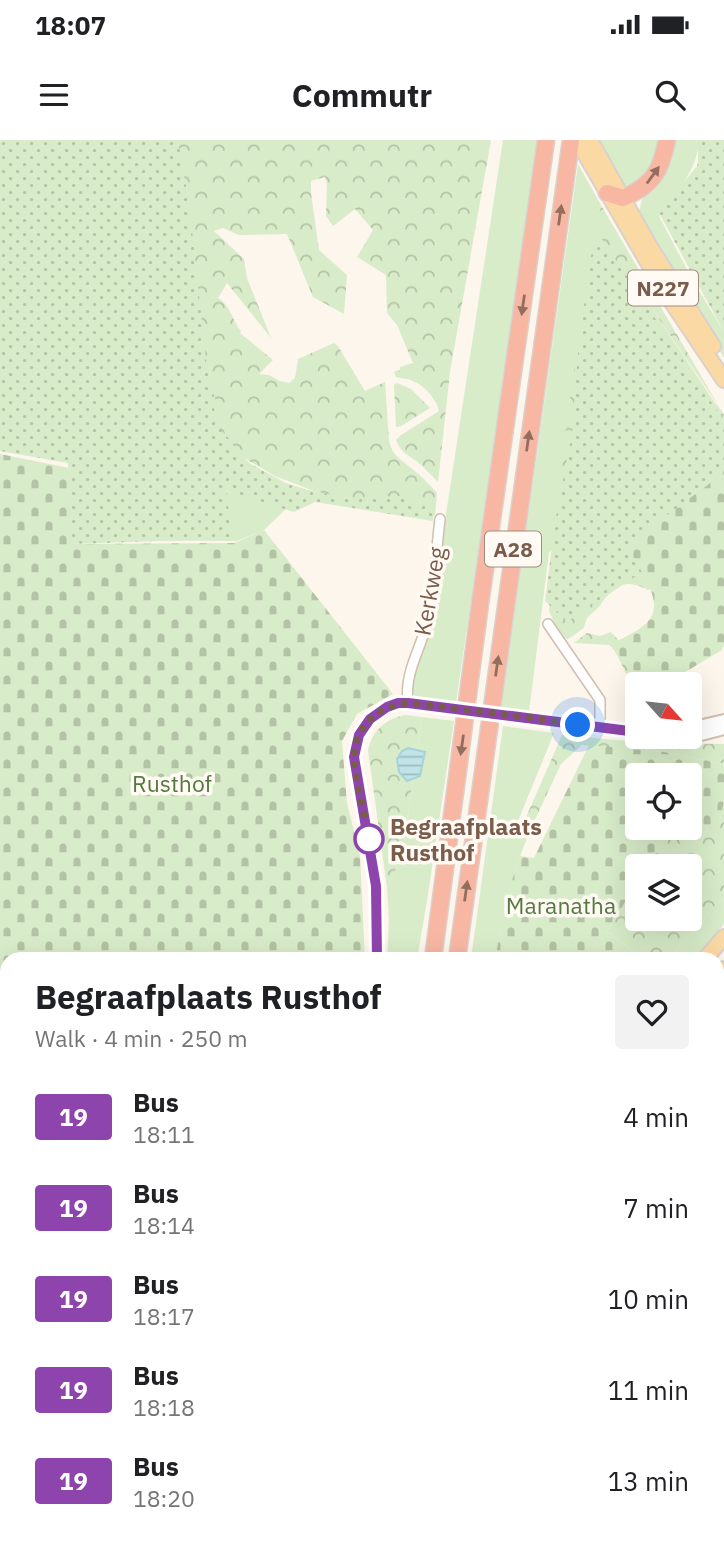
<!DOCTYPE html>
<meta charset="utf-8">
<style>
:root{--surface:#fff;--page:#f2f2f2;--text:#202124;--muted:#757577}
body{margin:0;font-family:"IBM Plex Sans",sans-serif;background:var(--page);color:var(--text);height:100vh;display:flex;flex-direction:column;font-size:26px;white-space:nowrap}
*{box-sizing:border-box;margin:0}
p{font-size:23px;color:var(--muted)}
.icon{flex:none;width:38px;height:38px;fill:none;stroke:currentColor;stroke-width:2;stroke-linecap:round;stroke-linejoin:round}
.map{position:relative;flex:1;overflow:hidden}
.side{position:absolute;left:0px;top:812px;width:724px;height:590px;display:flex;flex-direction:column;background:var(--surface);border-radius:21px 21px 0 0;box-shadow:0 7px 28px #0002}
.side>*{flex:none}
.badge{padding:0 14px;border-radius:5px;font-size:24px;line-height:46px}
.needle{width:46px;rotate:117deg}
.tools{position:absolute;left:625px;top:532px;display:grid;gap:14px}
.tools a{display:grid;place-items:center;width:77px;height:77px;border-radius:7px;background:var(--surface);box-shadow:0 7px 28px #0002;font-size:35px}
.you{position:absolute;width:35px;height:35px;margin:-18px;border:5px solid #fff;border-radius:50%;background:#1a73e8;box-shadow:0 0 0 10px #1a73e833}
.map>.badge{position:absolute;translate:-50% -50%;box-shadow:0 0 0 4px #fff}
.round{display:grid;place-items:center;flex:none;width:74px;height:74px;border-radius:7px;background:var(--page)}
.summary{display:flex;align-items:center;justify-content:space-between;height:119px;padding:0 35px}
h1{font-size:33px;font-weight:800;line-height:52px}
ul{padding:0;list-style:none}
li{display:flex;align-items:center;gap:21px;height:91px;padding:0 35px}
li div{flex:1}
li b{display:block;font-size:26px}
li em{font-style:normal}
li .badge{min-width:77px;font-weight:700;text-align:center}
.status{display:flex;justify-content:space-between;align-items:center;height:49px;padding:0 35px;background:var(--surface);direction:ltr}
.status svg{height:19px;fill:currentColor}
header{display:flex;justify-content:space-between;align-items:center;height:91px;padding:0 35px;background:var(--surface);font-size:32px;font-weight:800}
.map>svg:first-child{display:block}
.grass{fill:#d8ecc9}
.forest{fill:url(#forest-crowns)}
.cemetery{fill:url(#cemetery-stones);fill-rule:evenodd}
.park{fill:url(#park-dots)}
.water{fill:url(#water-rules);stroke:#a5d3da;stroke-width:2}
.lines{fill:none;stroke-linecap:round;stroke-linejoin:round}
.minor-casing{stroke:#d1beb0;stroke-width:12}
.tertiary-casing{stroke:#d1beb0;stroke-width:14}
.primary-casing{stroke:#dad1cd;stroke-width:18}
.motorway-casing{stroke:#dad1cd;stroke-width:19}
.minor{stroke:#fff;stroke-width:9}
.tertiary{stroke:#fff;stroke-width:10}
.primary{stroke:#fbd9a5;stroke-width:14}
.motorway{stroke:#f7b7a3;stroke-width:16}
.tertiary-bridge-casing{stroke:#d1beb0;stroke-width:14;stroke-linecap:butt}
.tertiary-bridge{stroke:#fff;stroke-width:10}
.oneway{fill:#936e5e}
.line-casing{stroke:#fff;stroke-width:16}
.line{stroke:#8e44ad;stroke-width:10}
.walk{stroke:#7a5c4d;stroke-width:7;stroke-dasharray:0 12.6}
.stop-dot{fill:#fff;stroke:#8e44ad;stroke-width:3.5}
.labels{text-anchor:middle;dominant-baseline:central;stroke-width:7;stroke-linejoin:round;paint-order:stroke}
.shield{fill:#fffaf3;stroke:#a28b7f;stroke-width:2}
.shield-label{font-size:21px;font-weight:bold;fill:#7a5c4d}
.street-label{font-size:23px;fill:#7a5c4d;stroke:#fffaf3}
.park-label{font-size:23px;fill:#537a41;stroke:#fffaf3}
.stop-label{font-size:23px;font-weight:bold;fill:#7a5c4d;stroke:#fffaf3;text-anchor:start}
</style>
<div class="status"><b>18:07</b><svg viewBox="0 0 49 12"><path d="M0 12V9h3v3zM5 12V6h3v6zM10 12V3h3v9zM15 12V0h3v12zM26 1h20v11H26zM47 4h2v5h-2z"/></svg></div>
<header><svg class="icon" aria-label="menu" viewBox="0 0 24 24"><path d="M4 6h16M4 12h16M4 18h16"/></svg>Commutr<svg class="icon" aria-label="search" viewBox="0 0 24 24"><circle cx="10" cy="10" r="6"/><path d="M15 15l6 6"/></svg></header>
<div class="map">
<svg width="724" height="1401" viewBox="0 0 724 1401">
<defs>
<pattern id="forest-crowns" width="20" height="18" patternUnits="userSpaceOnUse" patternTransform="scale(1.75)"><rect width="20" height="18" fill="#d8ecc9"/><path d="M2 6a3 3 0 1 1 6 0M12 15a3 3 0 1 1 6 0" fill="none" stroke="#b4c2a5"/></pattern>
<pattern id="cemetery-stones" width="16" height="16" patternUnits="userSpaceOnUse" patternTransform="scale(1.75)"><rect width="16" height="16" fill="#d8ecc9"/><path d="M2 7V4a2 2 0 0 1 4 0v3zM10 15v-3a2 2 0 0 1 4 0v3z" fill="#b4c2a5"/></pattern>
<pattern id="park-dots" width="8" height="8" patternUnits="userSpaceOnUse" patternTransform="scale(1.75)"><rect width="8" height="8" fill="#d8ecc9"/><path d="M2 2h.1M6 6h.1" fill="none" stroke="#b4c2a5" stroke-width="1.8" stroke-linecap="round"/></pattern>
<pattern id="water-rules" width="6" height="5" patternUnits="userSpaceOnUse" patternTransform="scale(1.75)"><rect width="6" height="5" fill="#bfe3e8"/><path d="M0 2.5h6" fill="none" stroke="#a0bbbe"/></pattern>
</defs>
<rect width="100%" height="100%" fill="#fdf6ec"/>
<g class="grass">
<polygon points="503,0 538,0 456,563 416,558 412,551 411,546 441,407"/>
<path d="M596,0H664C657,14 640,59 620,42Z"/>
<path d="M676,0H699C698,8 697,16 694,23C690,34 668,70 659,76L692,139L724,192V218L638,76L642,59L662,38L669,27L673,15Z"/>
<polygon points="578,24 601,65 587,150 623,125 715,263 722,271 672,304 600,242 578,210 565,362 554,407 549,413 529,572 501,569"/>
<polygon points="85,327 292,363 264,390 237,401 74,400"/>
<polygon points="422,577 454,581 427,761 417,819 387,819 389,779 387,748 402,716"/>
<path d="M503,586L554,593L518,681V687L528,696C511,736 503,777 495,819H471Z"/>
<polygon points="724,758 724,784 694,819 668,819 715,766"/>
</g>
<g class="forest">
<path d="M0,0H491L450,232L438,342C431,335 424,327 416,321C407,314 400,312 396,300L401,295L439,271C437,260 425,246 413,241C408,238 402,239 396,237L394,232L400,230V227L413,223L397,185L387,173L386,135L357,117L373,90L355,69L333,86L326,76L327,44L325,37L311,41V53L319,110L347,135L344,174L313,157L287,94L239,95L223,88L214,91L244,119L247,138L271,198L227,143L218,158C231,166 232,180 241,191L240,193L273,220L259,234L269,235L280,241L289,243L295,238L298,219L334,203L338,206L365,251L385,242L389,301C393,318 404,321 416,332C424,338 430,346 437,353L435,376L414,370L330,355L314,351L275,336L239,315Z"/>
<path d="M601,65L724,275V337L653,447L648,450C629,439 617,443 603,461C602,462 601,464 600,466C591,475 587,474 584,488L568,499L565,498L555,484L549,471L565,362L556,361L577,209L600,242L672,304L722,271L623,126L586,150Z"/>
<polygon points="397,243 411,249 430,268 401,286 396,287 394,245"/>
<path d="M611,492L621,503L654,544C649,544 641,546 636,544C624,538 620,513 609,505L574,503L587,493L600,496Z"/>
<path d="M405,575L422,577L402,716L387,748L368,610C372,590 386,579 405,575Z"/>
<polygon points="562,595 649,603 724,604 724,624 664,612 582,605 561,624 532,686 526,681 527,675"/>
<polygon points="724,661 724,758 715,766 668,819 631,819 635,813 607,791 637,743 637,779 690,779 690,726 647,726 671,688 716,698"/>
<polygon points="7,1073 7,1395 115,1395 114,1401 0,1401 0,1076"/>
</g>
<g class="cemetery">
<polygon points="0,314 79,330 72,404 234,403 264,390 393,554 357,574 342,601 347,663 360,716 365,819 7,819 7,1081 0,1085"/>
<path d="M724,331V505L722,510L665,544H648L631,534L612,504C624,497 642,490 650,479C666,455 632,423 618,406Z"/>
<path d="M589,605L664,612L724,624V661L716,698L671,688L647,726H637V743L607,791L635,813L631,819H495L507,756L520,716L534,718ZM637,635H690V688H637Z"/>
</g>
<g class="park">
<polygon points="0,0 178,0 189,64 207,228 212,251 217,263 213,265 219,287 249,323 286,343 308,350 352,359 369,357 399,356 434,368 433,381 315,362 294,372 226,351 233,401 191,400 70,404 68,323 0,311"/>
<polygon points="698,0 724,0 724,192 659,73 697,26 698,22"/>
<polygon points="601,98 724,281 724,333 625,406 642,432 567,482 545,461 555,382 572,293 579,201 593,103"/>
<polygon points="724,937 724,1401 419,1401 421,1395 718,1395 718,945"/>
</g>
<polygon class="water" points="408,608 425,612 420,636 407,641 399,632 397,619 402,611"/>
<g class="lines">
<g class="minor-casing">
<g id="minor">
<polyline points="548,484 600,560 600,588"/>
<path d="M408,563C404,530 422,509 428,478C435,446 436,411 440,379"/>
</g>
</g>
<g class="tertiary-casing">
<g id="tertiary">
<polyline points="526,577 600,588 637,592"/>
<polyline points="690,588 724,580"/>
<polyline points="690,596 701,595 724,589"/>
<path d="M377,819L376,746L357,634C356,629 354,623 354,618C354,592 376,566 402,563C411,562 420,564 430,565"/>
<polyline points="218,1401 219,1395"/>
</g>
</g>
<g class="primary-casing">
<g id="primary">
<polyline points="577,0 665,152 724,240"/>
<polyline points="590,0 650,107 713,206"/>
<polyline points="705,819 724,797"/>
<polyline points="718,835 724,829"/>
<polyline points="718,865 724,858"/>
<polyline points="718,911 724,907"/>
</g>
</g>
<g class="motorway-casing">
<g id="motorway">
<path d="M607,53L623,58C653,45 661,31 667,0"/>
<polyline points="433,819 480,464 546,0"/>
<polyline points="457,819 571,0"/>
<polyline points="267,1401 269,1395"/>
<polyline points="281,1401 282,1395"/>
<polyline points="329,1401 331,1395"/>
<polyline points="353,1401 355,1395"/>
<polyline points="366,1401 369,1395"/>
</g>
</g>
<use href="#minor" class="minor"/>
<use href="#tertiary" class="tertiary"/>
<use href="#primary" class="primary"/>
<use href="#motorway" class="motorway"/>
<g class="tertiary-bridge-casing">
<polyline id="tertiary-bridge" points="430,565 526,577"/>
</g>
<use href="#tertiary-bridge" class="tertiary-bridge"/>
</g>
<defs><path id="oneway-solid" d="M-6-.8H1V-3.2L6.5 0L1 3.2V.8H-6Z" transform="scale(1.75)"/></defs>
<g class="oneway">
<use href="#oneway-solid" transform="translate(653 35) rotate(-54)"/>
<use href="#oneway-solid" transform="translate(560 75) rotate(-82)"/>
<use href="#oneway-solid" transform="translate(523 165) rotate(98)"/>
<use href="#oneway-solid" transform="translate(528 301) rotate(-82)"/>
<use href="#oneway-solid" transform="translate(497 526) rotate(-82)"/>
<use href="#oneway-solid" transform="translate(462 605) rotate(98)"/>
<use href="#oneway-solid" transform="translate(466 751) rotate(-82)"/>
</g>
<g class="lines">
<g class="line-casing">
<polyline id="line" points="377,819 376,746 354,617 359,595 370,579 387,567 398,563 408,563 637,592"/>
</g>
<use href="#line" class="line"/>
<path class="walk" d="M369,699C365,674 356,644 354,619C353,589 379,564 408,563L526,577L578,585"/>
</g>
<circle class="stop-dot" cx="369" cy="699" r="14"/>
<g class="labels">
<g class="shield">
<rect x="628" y="130.5" width="70" height="35" rx="5"/>
<rect x="485" y="391.5" width="56" height="35" rx="5"/>
</g>
<g class="shield-label">
<text x="663" y="148">N227</text>
<text x="513" y="409">A28</text>
</g>
<g class="street-label">
<text transform="translate(429 451) rotate(-80)">Kerkweg</text>
</g>
<g class="park-label">
<text x="172" y="643">Rusthof</text>
<text x="561" y="765">Maranatha</text>
</g>
<g class="stop-label">
<text x="390" y="686">Begraafplaats<tspan x="390" dy="26">Rusthof</tspan></text>
</g>
</g>
</svg>
<div class="tools">
<a><svg class="needle" viewBox="-14 -14 28 28"><path d="M0-13l5 13h-10z" fill="#e53935"/><path d="M0 13l5-13h-10z" fill="#757577"/></svg></a>
<a><svg class="icon" aria-label="locate" viewBox="0 0 24 24"><circle cx="12" cy="12" r="6"/><path d="M12 2v4M12 18v4M2 12h4M18 12h4"/></svg></a>
<a><svg class="icon" aria-label="layers" viewBox="0 0 24 24"><path d="M12 4l9 5-9 5-9-5zM3 14l9 5 9-5"/></svg></a>
</div>
<div class="you" style="left:578px;top:585px"></div>
<section class="side">
<div class="summary"><div><h1>Begraafplaats Rusthof</h1><p>Walk · 4 min · 250 m</p></div><a class="round"><svg class="icon" aria-label="heart" viewBox="0 0 24 24"><path d="M12 20l-8-8c-3-5 5-10 8-4 3-6 11-1 8 4z"/></svg></a></div>
<ul>
<li><span class="badge" style="background:#8e44ad;color:#fff">19</span><div><b>Bus</b><p>18:11</p></div><em>4 min</em></li>
<li><span class="badge" style="background:#8e44ad;color:#fff">19</span><div><b>Bus</b><p>18:14</p></div><em>7 min</em></li>
<li><span class="badge" style="background:#8e44ad;color:#fff">19</span><div><b>Bus</b><p>18:17</p></div><em>10 min</em></li>
<li><span class="badge" style="background:#8e44ad;color:#fff">19</span><div><b>Bus</b><p>18:18</p></div><em>11 min</em></li>
<li><span class="badge" style="background:#8e44ad;color:#fff">19</span><div><b>Bus</b><p>18:20</p></div><em>13 min</em></li>
</ul>
</section>
</div>
